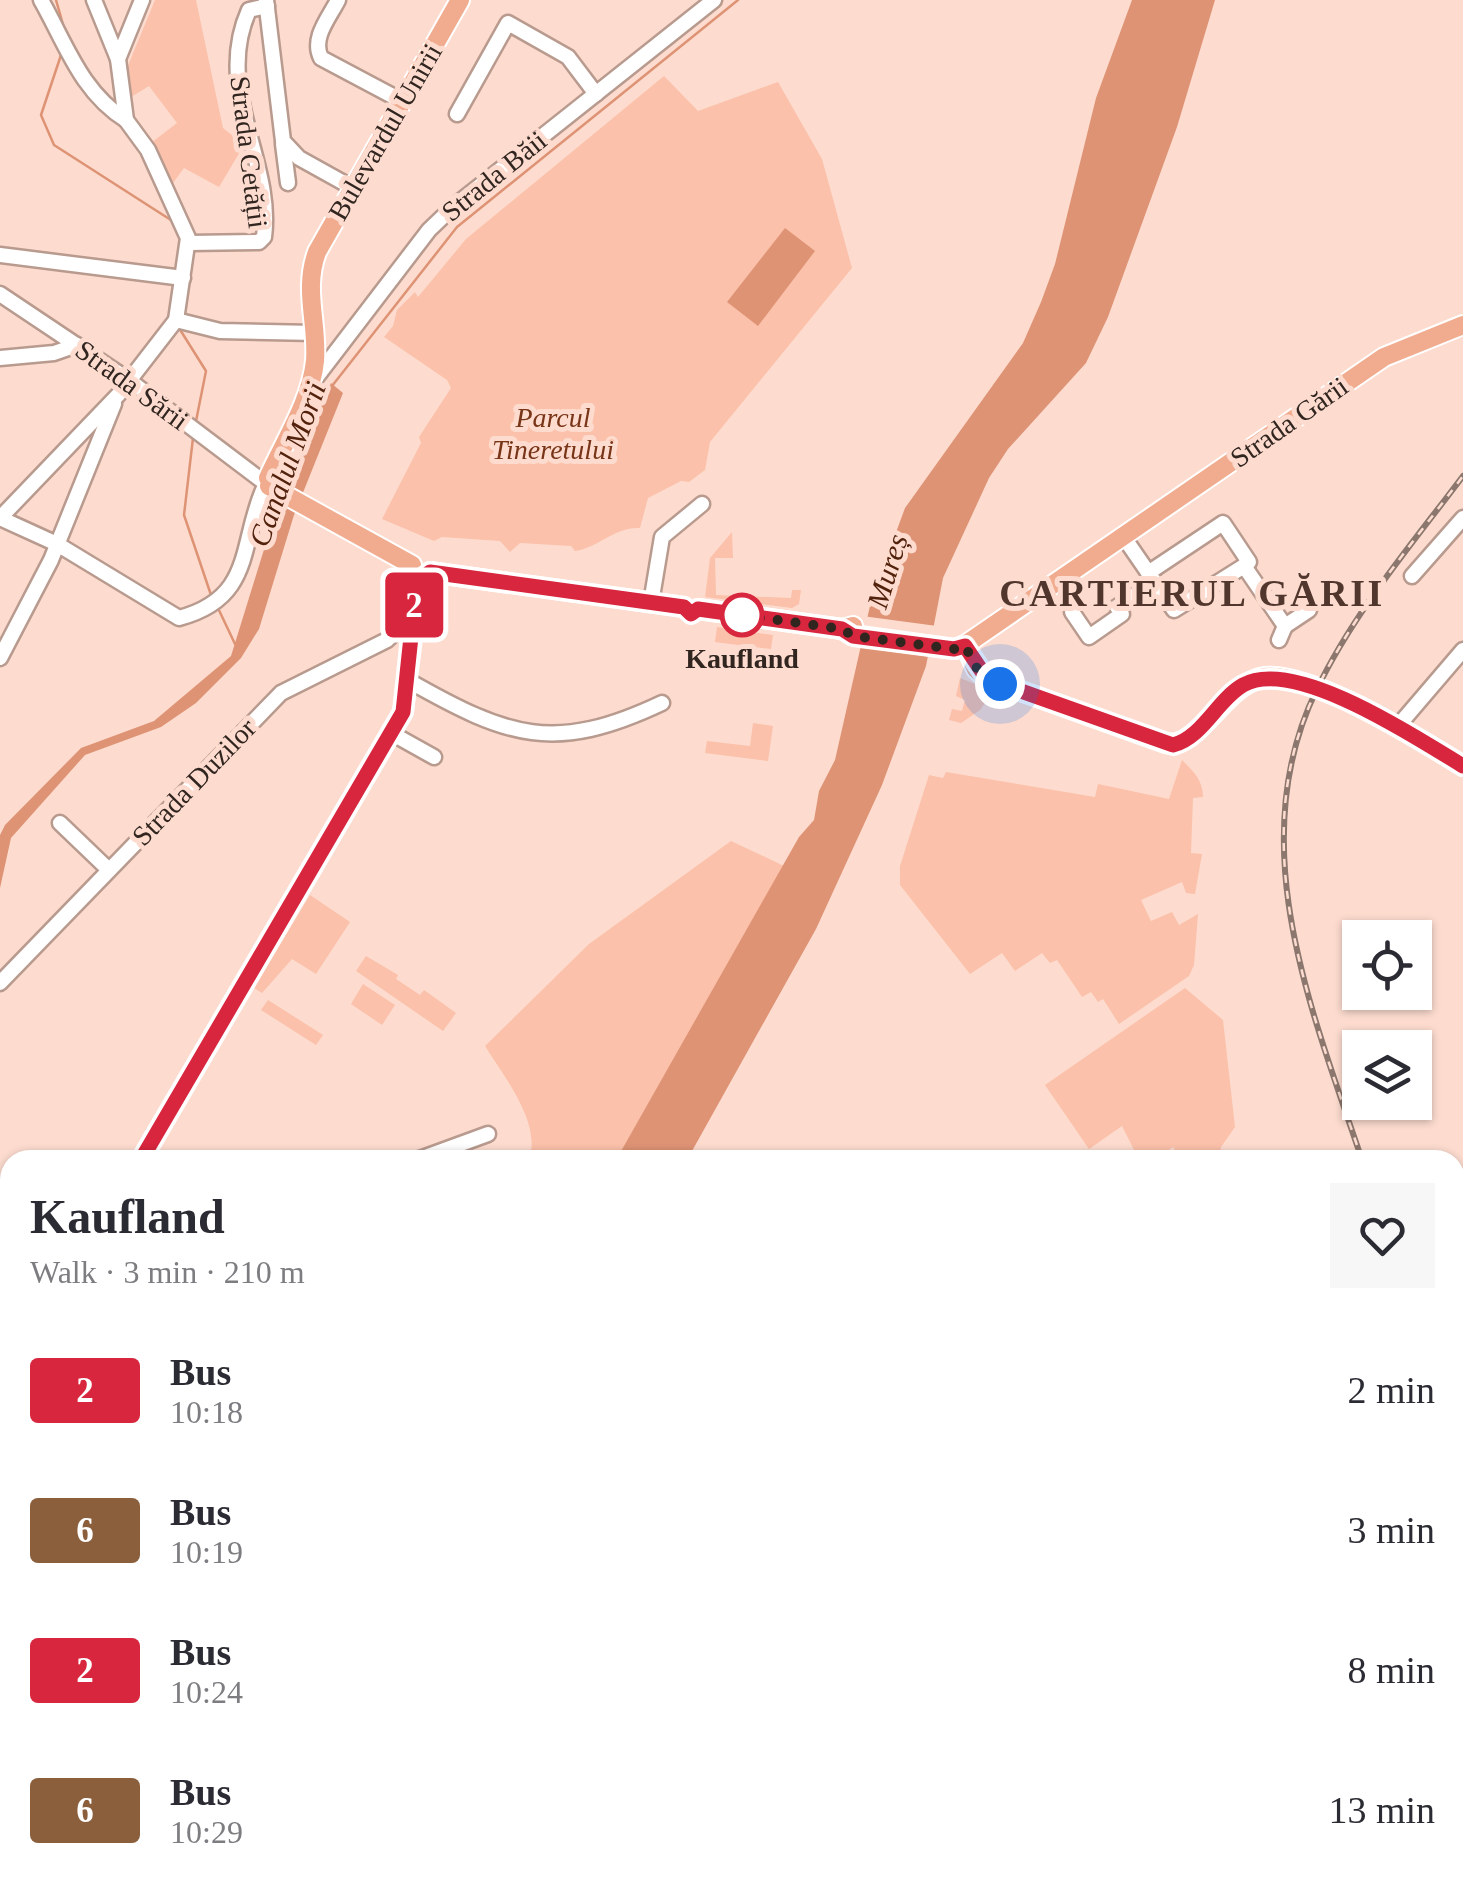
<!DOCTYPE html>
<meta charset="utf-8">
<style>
:root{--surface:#fff;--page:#f7f7f7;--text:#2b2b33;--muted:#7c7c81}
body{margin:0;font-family:"Times New Roman",serif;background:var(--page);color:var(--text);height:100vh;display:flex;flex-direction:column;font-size:38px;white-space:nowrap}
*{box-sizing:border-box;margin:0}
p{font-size:32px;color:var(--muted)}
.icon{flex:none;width:55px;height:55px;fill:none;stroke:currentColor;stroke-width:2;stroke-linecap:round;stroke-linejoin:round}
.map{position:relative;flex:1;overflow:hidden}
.drawer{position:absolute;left:0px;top:1150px;width:1465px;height:750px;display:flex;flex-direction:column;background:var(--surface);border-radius:30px 30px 0 0;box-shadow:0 2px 8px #0004}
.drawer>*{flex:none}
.badge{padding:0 20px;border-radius:8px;font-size:35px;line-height:65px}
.buttons{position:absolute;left:1342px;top:920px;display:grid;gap:20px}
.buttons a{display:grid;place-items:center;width:90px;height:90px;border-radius:0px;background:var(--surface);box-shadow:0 2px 8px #0004;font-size:50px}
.you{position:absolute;width:50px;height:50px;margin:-25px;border:8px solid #fff;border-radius:50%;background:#1a73e8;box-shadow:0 0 0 15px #1a73e833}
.map>.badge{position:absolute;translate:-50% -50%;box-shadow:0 0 0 5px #fff}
.round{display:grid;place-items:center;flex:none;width:105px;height:105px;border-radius:0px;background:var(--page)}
.summary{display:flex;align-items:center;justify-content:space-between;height:170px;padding:0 30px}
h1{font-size:48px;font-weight:800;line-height:75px}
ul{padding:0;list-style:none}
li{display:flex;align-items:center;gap:30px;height:140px;padding:0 30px}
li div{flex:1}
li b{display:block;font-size:38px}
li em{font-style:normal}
li .badge{min-width:110px;font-weight:700;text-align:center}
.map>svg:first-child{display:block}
.green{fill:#fbc1aa}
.water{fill:#de9375}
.pier{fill:#fddccf}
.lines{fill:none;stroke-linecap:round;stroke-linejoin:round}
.stream{stroke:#de9375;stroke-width:2.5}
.minor-casing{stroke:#b89a8e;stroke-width:19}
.major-casing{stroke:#fff;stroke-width:22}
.minor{stroke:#fff;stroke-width:14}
.major{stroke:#f1ac8f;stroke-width:18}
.rail-casing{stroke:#8c776e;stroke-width:6}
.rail{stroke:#fddccf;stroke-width:2.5;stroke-dasharray:8;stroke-linecap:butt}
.line-casing{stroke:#fff;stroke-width:22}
.line{stroke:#d7263d;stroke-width:15}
.walk{stroke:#312520;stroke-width:10;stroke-dasharray:0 18}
.stop-dot{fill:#fff;stroke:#d7263d;stroke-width:5}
.labels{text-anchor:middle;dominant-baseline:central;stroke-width:10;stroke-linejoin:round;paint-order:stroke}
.street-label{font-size:28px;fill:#312520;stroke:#fddccf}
.park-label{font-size:28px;font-style:italic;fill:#793517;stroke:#fddccf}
.stop-label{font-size:28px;font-weight:bold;fill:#312520;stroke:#fddccf}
.water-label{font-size:30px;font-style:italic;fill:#52220d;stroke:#fddccf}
.district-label{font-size:38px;font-weight:bold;letter-spacing:2.5px;fill:#50362c;stroke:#fddccf}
</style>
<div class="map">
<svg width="1463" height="1900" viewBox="0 0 1463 1900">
<rect width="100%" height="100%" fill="#fddccf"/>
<g class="green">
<polygon points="155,0 196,0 223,128 244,145 219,187 184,168 173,183 151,143 177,123 149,86 131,97 127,68"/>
<path d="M664,76L698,111L778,82L822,159L852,268L710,442L705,470L689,482L681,481L648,498L640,528C614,527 600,547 575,551L571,546L520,543L510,552L500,541L442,537L434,541L382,519L421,443L419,437L451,388L447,380L384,337L393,326L397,310L415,292L418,297L466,239Z"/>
<polygon points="732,532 733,558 715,558 716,595 791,598 792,590 801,590 799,604 792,608 705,597 710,558"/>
<polygon points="717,627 773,635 771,649 715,642"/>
<polygon points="960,678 993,691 980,710 961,723 949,720 952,709 962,711 965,700 956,696"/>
<polygon points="753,723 773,726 768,761 705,753 707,741 750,746"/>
<path d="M1182,760C1193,771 1203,780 1203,797L1193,798L1191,853L1202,854L1195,894L1186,893L1182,882L1141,900L1151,921L1172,912L1179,925L1198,914L1194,965L1189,976L1119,1024L1103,999L1098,1002L1091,992L1082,997L1057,960L1050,963L1042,953L1015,971L1002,953L970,974L900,885V866L929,775L943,778L946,772L1095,797L1098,784L1169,799Z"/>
<path d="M731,841L784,866L616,1160H529C542,1123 504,1077 485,1046L589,944Z"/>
<polygon points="310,895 350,922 316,974 292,959 262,993 254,988"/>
<polygon points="366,956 398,975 396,979 420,995 424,990 456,1013 443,1031 356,971"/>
<polygon points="363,984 395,1005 382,1025 351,1004"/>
<polygon points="1185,988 1223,1020 1235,1127 1221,1147 1219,1160 1183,1160 1173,1147 1154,1160 1139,1160 1122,1126 1089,1149 1045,1085"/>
<polygon points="268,1000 323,1035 316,1045 261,1010"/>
<polygon points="269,1890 440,1890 434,1900 265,1900"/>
</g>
<g class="water">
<polygon points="1132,0 1215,0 1177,127 1108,317 1086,363 1008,449 989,478 943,578 926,666 882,785 816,929 687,1160 616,1160 799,837 814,820 819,791 835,760 872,597 905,508 1023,343 1041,302 1055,264 1096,98"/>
<polygon points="785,228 815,251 758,326 727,302"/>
<polygon points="331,383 343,393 294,515 259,629 241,658 196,703 161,727 85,755 11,838 0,888 0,835 5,825 81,748 154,721 231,656 275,514"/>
<polygon points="440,1890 513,1890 507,1900 434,1900"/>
</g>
<polygon class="pier" points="862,616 937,626 932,656 856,646"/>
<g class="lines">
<g class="stream">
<polyline points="56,0 66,35"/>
<polyline points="62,52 41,115 54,145 174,222"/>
<polyline points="179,328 206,371 195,426"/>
<polyline points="332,386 457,227 738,0"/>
<polyline points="193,438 184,515 211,595"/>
<polyline points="217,606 235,644"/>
<polyline points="1455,1239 1463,1237"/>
</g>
<g class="minor-casing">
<g id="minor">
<path d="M41,0C66,44 81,92 126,120"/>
<polyline points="94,0 118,59"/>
<polyline points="266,0 283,141 299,158 353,188"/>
<path d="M338,0C329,18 311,38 321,58L402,101"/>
<polyline points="457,114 508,23 568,57 596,94"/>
<polyline points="283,144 288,183"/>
<path d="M189,243L259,242L264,237C274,161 213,90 249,10L267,6"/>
<polyline points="0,255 183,278"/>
<polyline points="0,294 130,381 261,480"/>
<polyline points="176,320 220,331 315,333"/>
<polyline points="0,358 54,353 77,345"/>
<polyline points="312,383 429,230 452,208 714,0"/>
<polyline points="0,518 118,395 176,320 188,238 148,150 126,120 118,59 142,0"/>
<path d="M0,518L57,544L179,618C255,598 239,543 264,488"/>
<polyline points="1123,536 1174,610 1244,566 1285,626 1309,610"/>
<polyline points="1148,573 1223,523 1249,562 1244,566"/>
<polyline points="1412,576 1463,518"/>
<polyline points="651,603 662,537 702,504"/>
<polyline points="1072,612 1089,637 1122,614 1117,607 1154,582"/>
<polyline points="1279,640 1285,626"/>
<polyline points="0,658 51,560 114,404"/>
<path d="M409,681C508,737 554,754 662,703"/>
<polyline points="1398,726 1463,650"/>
<polyline points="391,733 434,757"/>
<polyline points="60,823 109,870"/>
<polyline points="0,983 281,693 387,640 412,616"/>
<polyline points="417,1160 488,1134"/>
<polyline points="1455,1324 1463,1321"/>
<polyline points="1455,1347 1463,1373"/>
<polyline points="1455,1647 1463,1644"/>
<polyline points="0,1753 10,1755"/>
<polyline points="0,1776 10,1799"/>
<polyline points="1455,1795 1463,1820"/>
<polyline points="51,1890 56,1900"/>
<polyline points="797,1890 805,1900"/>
<polyline points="224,1900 224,1890"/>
<polyline points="864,1900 867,1890"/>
<polyline points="958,1900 960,1890"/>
<polyline points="1134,1900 1134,1890"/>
</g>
</g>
<g class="major-casing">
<g id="major">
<path d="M268,478C284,442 311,401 315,361C318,323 303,290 317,252L460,0"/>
<polyline points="269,486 412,565"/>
<polyline points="430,572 684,607"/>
<polyline points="698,609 842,629 853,626"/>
<polyline points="842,629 853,635 955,649 965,645 1384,357 1463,325"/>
<path d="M965,645L976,669L987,679L1165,743C1199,751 1224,683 1265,677C1311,671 1422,741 1463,766"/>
<polyline points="141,1160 403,712 419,581"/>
<polyline points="0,1409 10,1395"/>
</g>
</g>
<use href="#minor" class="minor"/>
<use href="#major" class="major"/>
<g class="rail-casing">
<g id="rail">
<path d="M1362,1160C1312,1011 1241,843 1317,689C1354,612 1412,544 1463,476"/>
<polyline points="1455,1443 1463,1467"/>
</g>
</g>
<use href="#rail" class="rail"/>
</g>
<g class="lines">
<g class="line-casing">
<path id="line" d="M141,1160L403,712L415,599L419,581L430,572L684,607L691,614L698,609L842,629L853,636L954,649L965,646L987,679L1173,745C1203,737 1217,700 1243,685C1294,656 1417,738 1463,766"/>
</g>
<use href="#line" class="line"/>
<polyline class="walk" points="742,615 842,629 853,636 954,649 965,646 980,674 1000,684"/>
</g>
<circle class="stop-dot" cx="742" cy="615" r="20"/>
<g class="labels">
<g class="street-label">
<text transform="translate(385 132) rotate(-60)">Bulevardul Unirii</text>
<text transform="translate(249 152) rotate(83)">Strada Cetății</text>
<text transform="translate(494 176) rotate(-39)">Strada Băii</text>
<text transform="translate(132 385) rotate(36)">Strada Sării</text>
<text transform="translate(1289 422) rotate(-35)">Strada Gării</text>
<text transform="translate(194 782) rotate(-46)">Strada Duzilor</text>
</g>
<g class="park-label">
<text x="553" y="417">Parcul<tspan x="553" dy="32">Tineretului</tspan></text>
</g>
<g class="stop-label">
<text x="742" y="658">Kaufland</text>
</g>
<g class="water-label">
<text transform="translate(287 464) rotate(-70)">Canalul Morii</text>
<text transform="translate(887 571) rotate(-73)">Mureș</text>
</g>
<g class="district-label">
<text x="1192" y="593">CARTIERUL GĂRII</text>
</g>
</g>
</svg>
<div class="buttons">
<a><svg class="icon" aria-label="locate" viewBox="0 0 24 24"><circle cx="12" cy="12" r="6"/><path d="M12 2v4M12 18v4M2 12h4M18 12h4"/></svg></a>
<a><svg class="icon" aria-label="layers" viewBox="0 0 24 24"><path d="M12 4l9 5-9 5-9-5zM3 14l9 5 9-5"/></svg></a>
</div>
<div class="you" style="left:1000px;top:684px"></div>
<b class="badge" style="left:414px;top:605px;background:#d7263d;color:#fff">2</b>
<section class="drawer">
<div class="summary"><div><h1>Kaufland</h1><p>Walk · 3 min · 210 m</p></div><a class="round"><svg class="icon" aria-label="heart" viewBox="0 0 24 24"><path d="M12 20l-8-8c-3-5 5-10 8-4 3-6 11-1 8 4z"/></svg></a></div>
<ul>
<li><span class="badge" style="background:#d7263d;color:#fff">2</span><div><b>Bus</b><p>10:18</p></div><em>2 min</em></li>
<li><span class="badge" style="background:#8b5e3c;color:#fff">6</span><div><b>Bus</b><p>10:19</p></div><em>3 min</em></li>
<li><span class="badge" style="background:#d7263d;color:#fff">2</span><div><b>Bus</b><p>10:24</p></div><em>8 min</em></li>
<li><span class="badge" style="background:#8b5e3c;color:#fff">6</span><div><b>Bus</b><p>10:29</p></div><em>13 min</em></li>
</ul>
</section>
</div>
